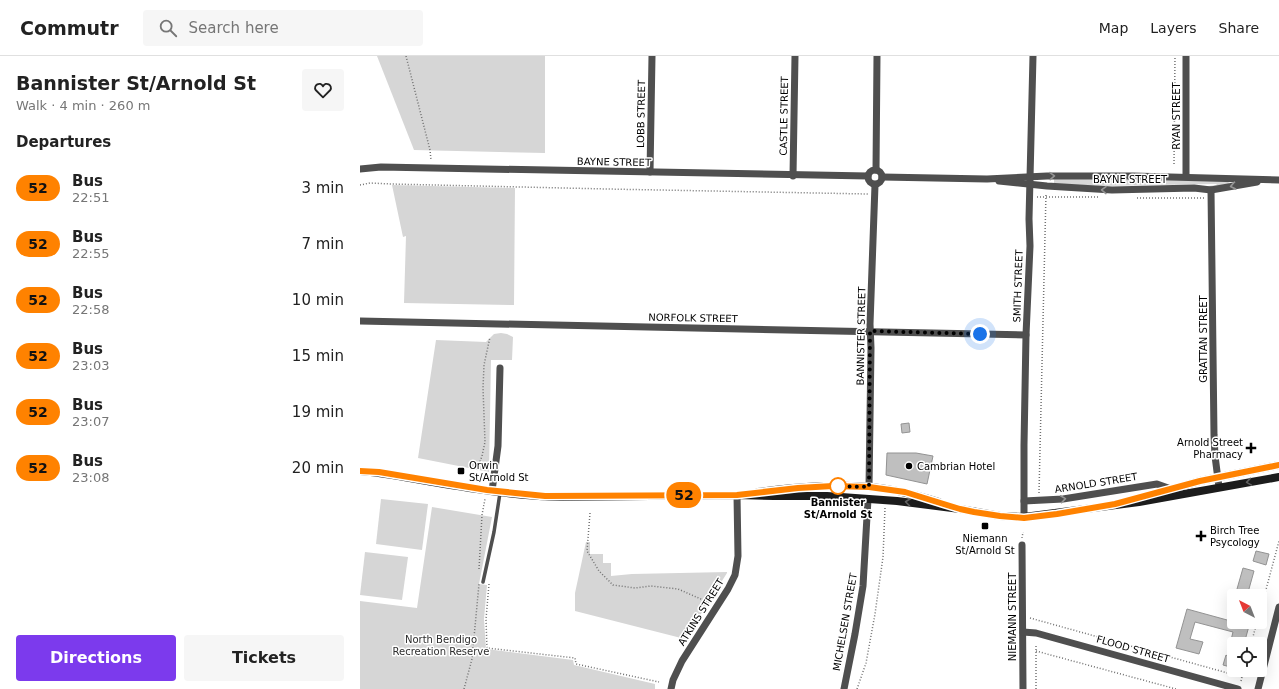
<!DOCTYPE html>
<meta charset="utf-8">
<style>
:root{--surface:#fff;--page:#f6f6f6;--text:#222;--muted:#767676;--line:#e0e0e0;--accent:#7c3aed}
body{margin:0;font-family:"DejaVu Sans",sans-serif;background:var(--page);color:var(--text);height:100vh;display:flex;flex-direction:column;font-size:15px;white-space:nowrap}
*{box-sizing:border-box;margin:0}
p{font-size:13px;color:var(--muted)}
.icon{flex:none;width:22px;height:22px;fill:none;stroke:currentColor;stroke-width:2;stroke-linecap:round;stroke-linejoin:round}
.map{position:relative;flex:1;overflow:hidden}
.drawer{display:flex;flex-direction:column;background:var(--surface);width:360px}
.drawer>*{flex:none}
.badge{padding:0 8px;border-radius:13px;font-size:14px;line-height:26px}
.needle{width:26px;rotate:318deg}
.controls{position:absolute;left:867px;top:533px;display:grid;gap:8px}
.controls a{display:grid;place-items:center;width:40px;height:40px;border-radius:4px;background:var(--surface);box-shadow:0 4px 16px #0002;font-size:20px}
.you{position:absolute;width:20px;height:20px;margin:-10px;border:3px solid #fff;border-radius:50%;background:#1a73e8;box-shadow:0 0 0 6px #1a73e833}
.map>.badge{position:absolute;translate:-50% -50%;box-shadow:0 0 0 2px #fff}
h2{padding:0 16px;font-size:15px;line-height:36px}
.round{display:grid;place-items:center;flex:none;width:42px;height:42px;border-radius:4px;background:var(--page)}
.summary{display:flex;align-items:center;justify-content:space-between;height:68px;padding:0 16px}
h1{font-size:19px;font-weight:700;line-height:30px}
.primary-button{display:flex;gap:8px;margin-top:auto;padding:8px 16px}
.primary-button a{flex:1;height:46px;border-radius:4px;background:var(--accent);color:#fff;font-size:16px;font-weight:700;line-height:46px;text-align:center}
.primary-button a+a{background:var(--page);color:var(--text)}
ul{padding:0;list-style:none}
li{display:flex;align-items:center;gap:12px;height:56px;padding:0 16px}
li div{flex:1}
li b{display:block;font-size:15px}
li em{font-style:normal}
li .badge{min-width:44px;font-weight:700;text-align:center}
header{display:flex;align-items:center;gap:24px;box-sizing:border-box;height:56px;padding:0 20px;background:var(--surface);border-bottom:1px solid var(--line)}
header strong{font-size:19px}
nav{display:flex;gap:22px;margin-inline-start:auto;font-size:14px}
.search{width:280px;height:36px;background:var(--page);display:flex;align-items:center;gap:10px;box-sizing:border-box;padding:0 14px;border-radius:4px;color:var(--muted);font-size:15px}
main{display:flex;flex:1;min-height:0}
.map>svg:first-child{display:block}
.green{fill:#d6d6d6}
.building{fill:#bfbfbf;stroke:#939393}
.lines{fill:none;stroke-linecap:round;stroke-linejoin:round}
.path{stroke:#717171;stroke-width:1.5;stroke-dasharray:1 2;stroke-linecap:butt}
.service{stroke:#4f4f4f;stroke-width:3.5}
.minor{stroke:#4f4f4f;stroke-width:7}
.secondary{stroke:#1c1c1c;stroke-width:8}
.oneway{stroke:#959595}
.oneway2{stroke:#606060}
.line-casing{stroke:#fff;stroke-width:9}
.line{stroke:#ff8200;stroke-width:6}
.walk{stroke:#000;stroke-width:4;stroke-dasharray:0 7.2}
.poi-dot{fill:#000;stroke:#fff;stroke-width:1.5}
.stop-dot{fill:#fff;stroke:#ff8200;stroke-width:2}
.labels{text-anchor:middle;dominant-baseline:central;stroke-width:3;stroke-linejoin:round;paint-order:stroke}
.street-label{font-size:10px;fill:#000;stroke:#fff}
.poi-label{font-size:10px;fill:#000;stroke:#fff;text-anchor:start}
.stop-label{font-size:10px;font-weight:bold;fill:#000;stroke:#fff}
.park-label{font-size:10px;fill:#2d2d2d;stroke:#fff}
</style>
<header>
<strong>Commutr</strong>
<div class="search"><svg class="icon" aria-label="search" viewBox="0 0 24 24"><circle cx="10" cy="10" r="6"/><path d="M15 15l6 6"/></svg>Search here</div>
<nav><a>Map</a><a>Layers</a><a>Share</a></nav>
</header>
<main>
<section class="drawer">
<div class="summary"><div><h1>Bannister St/Arnold St</h1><p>Walk · 4 min · 260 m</p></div><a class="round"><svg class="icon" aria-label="heart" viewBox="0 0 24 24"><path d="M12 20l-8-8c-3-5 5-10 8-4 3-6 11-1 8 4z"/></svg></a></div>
<h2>Departures</h2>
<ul>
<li><span class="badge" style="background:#ff8200;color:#111">52</span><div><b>Bus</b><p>22:51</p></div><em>3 min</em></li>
<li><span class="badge" style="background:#ff8200;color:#111">52</span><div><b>Bus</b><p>22:55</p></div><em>7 min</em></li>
<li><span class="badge" style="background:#ff8200;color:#111">52</span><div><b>Bus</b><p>22:58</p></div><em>10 min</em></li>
<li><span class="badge" style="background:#ff8200;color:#111">52</span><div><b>Bus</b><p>23:03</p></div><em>15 min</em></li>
<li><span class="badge" style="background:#ff8200;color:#111">52</span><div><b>Bus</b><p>23:07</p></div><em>19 min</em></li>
<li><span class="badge" style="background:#ff8200;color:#111">52</span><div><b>Bus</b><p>23:08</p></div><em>20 min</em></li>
</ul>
<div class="primary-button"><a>Directions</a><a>Tickets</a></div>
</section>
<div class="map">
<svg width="919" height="633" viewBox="0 0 919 633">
<rect width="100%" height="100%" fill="#fff"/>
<g class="green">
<polygon points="17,0 185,0 185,97 54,94"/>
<polygon points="694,123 868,124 869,128 848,132 848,130 856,129 857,128 739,130 694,128"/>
<polygon points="32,129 155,132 154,249 44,247 46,180 43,181"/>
<polygon points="141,277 147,278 153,281 152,304 131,304 129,416 58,402 76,284 126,286 134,278"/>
<polygon points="21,443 68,448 62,494 16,488"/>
<polygon points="72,451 132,461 119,528 127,529 124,563 126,593 213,604 214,609 295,628 295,633 0,633 0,545 57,552"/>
<polygon points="226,486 230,486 230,498 243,498 243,507 251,507 251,520 272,518 367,516 367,517 325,583 215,555 215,537"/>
<polygon points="5,496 48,501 42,544 0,539"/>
</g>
<g class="building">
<polygon points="549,367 550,376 542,377 541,368"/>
<polygon points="527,397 556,397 573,400 567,428 526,419"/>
<polygon points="896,495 909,498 906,509 893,505"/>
<polygon points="883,512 894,515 887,540 875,540"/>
<polygon points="827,553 889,570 884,588 874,588 874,612 863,609 866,599 867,600 873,576 835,566 830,583 843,586 839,598 816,592"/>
</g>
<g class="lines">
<g class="path">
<polyline points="46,0 70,94 71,104"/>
<polyline points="814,108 815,0"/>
<polyline points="0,129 10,127 31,128 247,133 508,138"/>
<polyline points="677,141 740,141"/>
<polyline points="777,142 844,142"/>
<polyline points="117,414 122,400 125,386 123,332 124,309 130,281"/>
<polyline points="679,437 686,137"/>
<polyline points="230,457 227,495 239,515 253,529 275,532 291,530 318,533 350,547"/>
<polyline points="662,482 663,476"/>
<polyline points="119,513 122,459 125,443"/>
<polyline points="129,528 126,563 127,592 215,602 216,608 299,626"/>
<polyline points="900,556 919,485"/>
<polyline points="670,562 882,621"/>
<polyline points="891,588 897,566"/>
<polyline points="676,595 816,633"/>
<polyline points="881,625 884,614"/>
<polyline points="104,633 112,603 119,528"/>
<polyline points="497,633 506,607 515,558 523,501 525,452"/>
<polyline points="676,633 676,588"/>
</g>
<polyline class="service" points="123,526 134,476 140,437"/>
<g class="minor">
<polyline points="826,0 826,120"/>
<polyline points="0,113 21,111 508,120"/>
<circle cx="515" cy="121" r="7"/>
<polyline points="516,114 517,0"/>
<polyline points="290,116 292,0"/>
<polyline points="433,120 435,0"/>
<polyline points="522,121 627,123 687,120 773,120 919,124"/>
<polyline points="639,125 687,130 752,134 834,132 851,134 897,126"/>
<polyline points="851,134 854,379 855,400 859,431"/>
<polyline points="0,265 666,279"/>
<polyline points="509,431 511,292 510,268 515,129"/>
<polyline points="132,435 138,390 140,312"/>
<polyline points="664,445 703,443 797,428 811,433"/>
<polyline points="664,461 664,389 666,279 670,190 669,163 673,0"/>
<polyline points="662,489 663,633"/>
<polyline points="663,576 676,577 878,633"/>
<polyline points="311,633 313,624 322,605 368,533 375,519 378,500 377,439"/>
<polyline points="484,633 495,578 503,530 508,443"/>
<polyline points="898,633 919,551"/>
</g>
<g class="secondary">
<path d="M0,415C25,417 49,422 73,426C115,433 158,440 201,441L377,439L414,440H467L537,445L600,453L640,460L664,461L779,446L919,421"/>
<path d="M398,436C438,431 479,427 519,432C539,434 559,440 579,446"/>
<polyline points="791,439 840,425 919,409"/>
</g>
</g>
<defs><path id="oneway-chevron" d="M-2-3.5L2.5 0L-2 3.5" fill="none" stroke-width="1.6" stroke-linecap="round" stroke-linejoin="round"/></defs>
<g class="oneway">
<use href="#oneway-chevron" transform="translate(692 120) rotate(-2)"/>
<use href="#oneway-chevron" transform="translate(873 130) rotate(169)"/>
<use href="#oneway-chevron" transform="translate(744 134) rotate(-179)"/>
<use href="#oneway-chevron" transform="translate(703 443) rotate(-8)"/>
</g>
<g class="oneway2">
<use href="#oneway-chevron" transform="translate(889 426) rotate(171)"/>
<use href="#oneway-chevron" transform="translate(548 446) rotate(-173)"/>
</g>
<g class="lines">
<g class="line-casing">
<polyline id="line" points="0,415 19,416 127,434 185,440 377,439 438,432 473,430 509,431 545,436 600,453 614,456 640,460 664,462 697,458 755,448 840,425 919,409"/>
</g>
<use href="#line" class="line"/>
<polyline class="walk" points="478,430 473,430 509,431 510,275 620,278"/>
</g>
<g class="poi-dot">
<path d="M889 386h4v4h4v4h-4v4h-4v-4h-4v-4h4z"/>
<circle cx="549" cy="410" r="4"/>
<rect x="97" y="411" width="8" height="8" rx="2"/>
<rect x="621" y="466" width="8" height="8" rx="2"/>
<path d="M839 474h4v4h4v4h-4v4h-4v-4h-4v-4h4z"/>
</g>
<circle class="stop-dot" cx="478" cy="430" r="8"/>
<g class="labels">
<g class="street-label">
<text transform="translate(281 58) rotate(-89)">LOBB STREET</text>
<text transform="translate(424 60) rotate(-89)">CASTLE STREET</text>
<text transform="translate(816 60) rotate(-90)">RYAN STREET</text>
<text transform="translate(254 106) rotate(1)">BAYNE STREET</text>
<text x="770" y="123">BAYNE STREET</text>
<text transform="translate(658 230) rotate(-88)">SMITH STREET</text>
<text transform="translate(333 262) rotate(1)">NORFOLK STREET</text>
<text transform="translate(501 280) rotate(-89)">BANNISTER STREET</text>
<text transform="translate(843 283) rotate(-90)">GRATTAN STREET</text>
<text transform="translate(736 427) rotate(-9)">ARNOLD STREET</text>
<text transform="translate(341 556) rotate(-58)">ATKINS STREET</text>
<text transform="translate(652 561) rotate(-90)">NIEMANN STREET</text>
<text transform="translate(485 566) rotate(-80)">MICHELSEN STREET</text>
<text transform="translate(773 593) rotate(16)">FLOOD STREET</text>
</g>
<g class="poi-label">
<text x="883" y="386" text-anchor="end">Arnold Street<tspan x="883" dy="12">Pharmacy</tspan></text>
<text x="109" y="409">Orwin<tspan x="109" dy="12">St/Arnold St</tspan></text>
<text x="557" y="410">Cambrian Hotel</text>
<text x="850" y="474">Birch Tree<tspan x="850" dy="12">Psycology</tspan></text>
<text x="625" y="482" text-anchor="middle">Niemann<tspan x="625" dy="12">St/Arnold St</tspan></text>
</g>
<g class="stop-label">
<text x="478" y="446">Bannister<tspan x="478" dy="12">St/Arnold St</tspan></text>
</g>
<g class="park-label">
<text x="81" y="583">North Bendigo<tspan x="81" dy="12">Recreation Reserve</tspan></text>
</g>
</g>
</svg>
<div class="controls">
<a><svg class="needle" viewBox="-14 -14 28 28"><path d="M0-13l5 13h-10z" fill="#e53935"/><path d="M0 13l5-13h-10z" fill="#767676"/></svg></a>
<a><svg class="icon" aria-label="locate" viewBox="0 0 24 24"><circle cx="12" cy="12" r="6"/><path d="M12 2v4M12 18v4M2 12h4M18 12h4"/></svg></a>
</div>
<div class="you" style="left:620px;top:278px"></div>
<b class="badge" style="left:324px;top:439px;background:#ff8200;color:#111">52</b>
</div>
</main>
